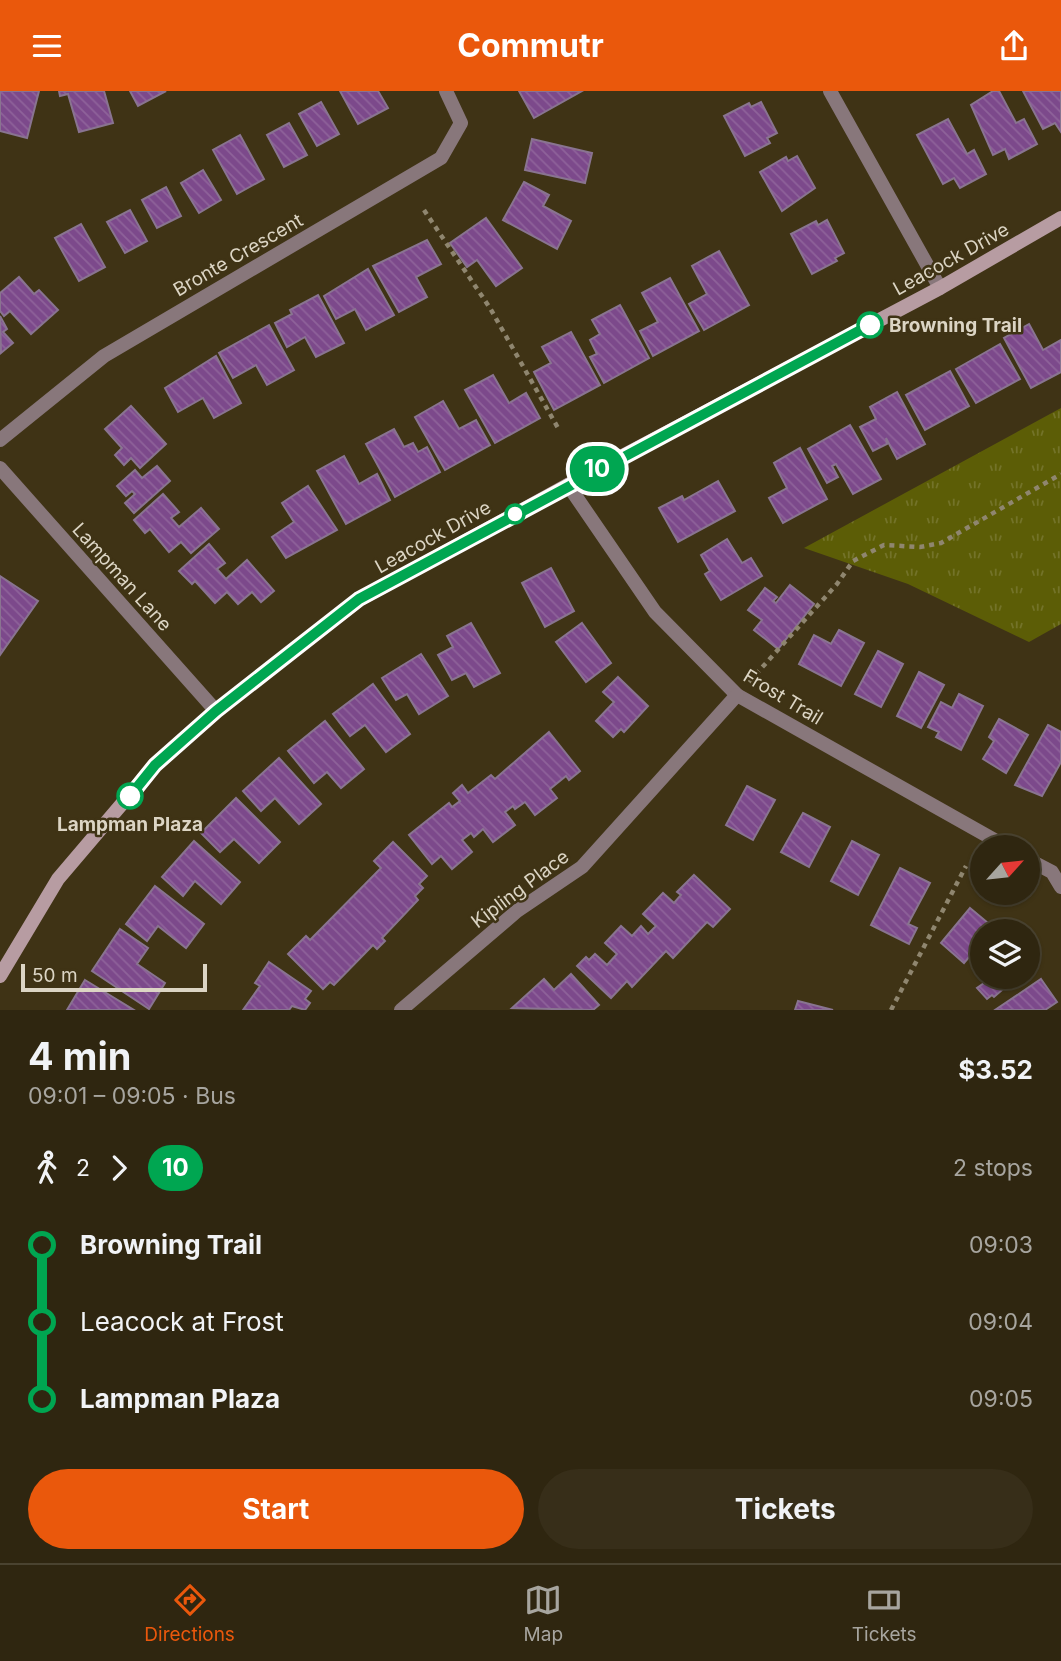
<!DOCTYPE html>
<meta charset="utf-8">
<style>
:root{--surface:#2f2610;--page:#372e19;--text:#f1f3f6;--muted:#a7a59f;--line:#4a4330;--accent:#ea580c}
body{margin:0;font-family:Inter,sans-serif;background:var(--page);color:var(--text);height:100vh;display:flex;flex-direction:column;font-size:26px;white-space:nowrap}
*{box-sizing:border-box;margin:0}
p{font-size:23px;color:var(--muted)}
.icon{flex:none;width:38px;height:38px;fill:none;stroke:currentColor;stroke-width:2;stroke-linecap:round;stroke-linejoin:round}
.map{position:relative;height:919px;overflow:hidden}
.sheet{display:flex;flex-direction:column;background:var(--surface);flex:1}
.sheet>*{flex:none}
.badge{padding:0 14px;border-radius:23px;font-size:24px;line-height:46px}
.needle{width:46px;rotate:63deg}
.fabs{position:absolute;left:970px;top:744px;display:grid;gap:14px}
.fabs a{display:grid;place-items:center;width:70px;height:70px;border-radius:50%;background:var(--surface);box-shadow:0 2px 5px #0004,0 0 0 2px var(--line);font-size:35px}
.scale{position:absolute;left:21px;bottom:18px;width:186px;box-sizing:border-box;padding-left:7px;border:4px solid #dcd5c4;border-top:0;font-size:19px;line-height:24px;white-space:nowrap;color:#dcd5c4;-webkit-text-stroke:5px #3f3315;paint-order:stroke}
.map>.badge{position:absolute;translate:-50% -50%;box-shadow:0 0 0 4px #fff}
.legs{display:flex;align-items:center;gap:10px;height:77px;padding:0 28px;font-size:23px}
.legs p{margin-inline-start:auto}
.head{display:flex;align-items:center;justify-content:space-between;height:119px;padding:0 28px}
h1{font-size:38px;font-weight:700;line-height:52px}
.primary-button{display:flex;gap:14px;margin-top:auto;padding:14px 28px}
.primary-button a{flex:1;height:80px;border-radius:42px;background:var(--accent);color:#fff;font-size:28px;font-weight:700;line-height:80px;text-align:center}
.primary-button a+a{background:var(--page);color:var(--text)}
ul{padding:0 28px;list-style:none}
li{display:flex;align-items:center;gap:24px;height:77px;font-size:26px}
li i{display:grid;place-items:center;width:10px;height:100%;margin:0 9px;background:currentColor}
li i::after{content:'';width:18px;height:18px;margin:-9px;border:5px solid;border-radius:50%;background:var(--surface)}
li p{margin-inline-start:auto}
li:first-child i{background:linear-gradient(#0000 50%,currentColor 0)}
li:last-child i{background:linear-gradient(currentColor 50%,#0000 0)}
header{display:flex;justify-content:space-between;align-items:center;height:91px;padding:0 28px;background:var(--accent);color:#fff;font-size:32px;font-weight:700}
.tabs{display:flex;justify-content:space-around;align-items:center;height:98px;border-top:2px solid var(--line);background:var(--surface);font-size:19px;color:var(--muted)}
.tabs a{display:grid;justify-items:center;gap:4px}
.tabs .current{color:var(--accent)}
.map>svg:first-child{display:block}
.grass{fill:url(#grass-tufts)}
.building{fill:url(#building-back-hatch);stroke:#897490;stroke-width:2}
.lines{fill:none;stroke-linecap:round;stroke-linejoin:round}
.path{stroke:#8f866f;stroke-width:4.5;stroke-dasharray:5 5;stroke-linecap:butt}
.street{stroke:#88777b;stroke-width:14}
.secondary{stroke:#b79ca2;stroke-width:14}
.line-1-casing{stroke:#fff;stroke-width:16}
.line-1{stroke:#00a651;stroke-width:10}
.stop-1-dot{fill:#fff;stroke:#00a651;stroke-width:3.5}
.labels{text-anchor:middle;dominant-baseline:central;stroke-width:5;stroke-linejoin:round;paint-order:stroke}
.street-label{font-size:19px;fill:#dcd5c4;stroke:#3f3315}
.stop-label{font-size:19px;font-weight:bold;fill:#dcd5c4;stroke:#3f3315;text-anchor:start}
</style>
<header><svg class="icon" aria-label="menu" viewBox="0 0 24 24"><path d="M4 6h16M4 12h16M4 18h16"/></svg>Commutr<svg class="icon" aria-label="share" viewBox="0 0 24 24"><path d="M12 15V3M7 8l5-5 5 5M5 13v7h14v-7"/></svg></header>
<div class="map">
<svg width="1061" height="919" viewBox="0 0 1061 919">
<defs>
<pattern id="grass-tufts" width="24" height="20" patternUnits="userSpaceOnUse" patternTransform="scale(1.75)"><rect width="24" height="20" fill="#5c5d06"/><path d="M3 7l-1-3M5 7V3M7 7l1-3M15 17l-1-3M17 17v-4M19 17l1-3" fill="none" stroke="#737329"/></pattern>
<pattern id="building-back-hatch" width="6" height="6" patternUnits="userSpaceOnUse" patternTransform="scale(1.75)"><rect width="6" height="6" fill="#7c498b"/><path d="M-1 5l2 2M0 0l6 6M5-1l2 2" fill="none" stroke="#8e629a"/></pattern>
</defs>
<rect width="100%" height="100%" fill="#3f3315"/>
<polygon class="grass" points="1061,317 1061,533 1029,551 908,493 804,457"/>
<g class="building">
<polygon points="0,0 39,0 27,47 0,40"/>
<polygon points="59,0 104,0 113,32 79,41 68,3 60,5"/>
<polygon points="130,0 166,0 138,15"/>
<polygon points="340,0 378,0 388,17 358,33"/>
<polygon points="519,0 582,0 534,27"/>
<polygon points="993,0 999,0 1016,32 1024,28 1037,53 1009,68 1005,58 993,64 971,14"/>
<polygon points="1023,0 1061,0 1061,41 1055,32 1043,38"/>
<polygon points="321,11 339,43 317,55 299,23"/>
<polygon points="761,11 777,42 767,47 770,52 745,65 724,25 749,12 751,16"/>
<polygon points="948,28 967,63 974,59 986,83 960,97 954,87 943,93 917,44"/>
<polygon points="289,32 307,64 284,76 267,44"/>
<polygon points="240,44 264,88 237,103 213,59"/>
<polygon points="532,48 592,62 585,92 525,79"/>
<polygon points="797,65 815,97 782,120 760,81 786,66 788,70"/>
<polygon points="203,79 221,109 199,122 181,92"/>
<polygon points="524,91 549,104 543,115 571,130 557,158 503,129"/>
<polygon points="166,96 181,125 157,137 142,109"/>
<polygon points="130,119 147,150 125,162 107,131"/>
<polygon points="486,127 522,177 496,195 477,169 467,176 450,152"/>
<polygon points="827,129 844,162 835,167 837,170 812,183 791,143 816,130 818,134"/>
<polygon points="81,133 105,176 79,190 55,147"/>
<polygon points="427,149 441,173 416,186 427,206 399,221 373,175"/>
<polygon points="719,160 749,214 704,239 689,213 707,203 692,175"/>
<polygon points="368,178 394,224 366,239 355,218 336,228 324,205"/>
<polygon points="19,186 34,203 39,199 58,219 31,243 10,220 4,225 0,220 0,202"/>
<polygon points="670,187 699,240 653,265 640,240 658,231 642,202"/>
<polygon points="318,204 344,252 316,266 305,246 287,256 275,232 292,223 290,219"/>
<polygon points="620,214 649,267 604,292 590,266 597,263 590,249 600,243 592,229"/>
<polygon points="0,225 7,238 3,241 13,252 1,262"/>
<polygon points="1029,233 1043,259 1061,249 1061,281 1031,297 1004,247"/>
<polygon points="269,234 294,279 267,294 256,274 233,287 219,262"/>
<polygon points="571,241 600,294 554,319 534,281 551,272 542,256"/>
<polygon points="1000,253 1020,288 976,312 956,278"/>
<polygon points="216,265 241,312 214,327 203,307 178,321 165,297"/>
<polygon points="950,280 969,315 925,339 906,304"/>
<polygon points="493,284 509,312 526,302 540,327 495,352 465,299"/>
<polygon points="897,301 925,353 897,368 886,347 887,353 873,360 860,336 876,328 870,316"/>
<polygon points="443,310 459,338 476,329 490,354 445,379 415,326"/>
<polygon points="131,315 166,353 140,377 131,367 124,374 115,364 122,357 105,338"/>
<polygon points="850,334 881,388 853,403 836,373 832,375 838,386 827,392 808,358"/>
<polygon points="394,338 404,356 413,352 418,361 427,356 440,381 395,406 366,353"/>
<polygon points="800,357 827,408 783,432 769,407 787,397 774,372"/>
<polygon points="344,365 359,393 377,383 390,409 346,433 317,380"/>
<polygon points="157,375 170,390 134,422 125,412 135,403 132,400 126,405 117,395 135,379 142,387"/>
<polygon points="718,390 735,420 678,451 659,417 682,405 684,409"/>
<polygon points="308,395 337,439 286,467 272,446 294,431 282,412"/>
<polygon points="163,403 179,421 171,427 179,436 201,417 219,438 191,462 181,451 169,461 150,438 145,442 134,429"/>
<polygon points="727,448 742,472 751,467 762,485 721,509 705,483 710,480 701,464"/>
<polygon points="209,453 225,472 217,478 226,488 247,469 274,500 261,511 252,501 238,513 227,501 215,512 195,490 192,493 179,480"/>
<polygon points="551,477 574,520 545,536 522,492"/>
<polygon points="0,485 38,510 0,564"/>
<polygon points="790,494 814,513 778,558 754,539 762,529 748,519 765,497 777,506 773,510 776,512"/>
<polygon points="471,532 500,582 474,596 466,582 452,589 438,564 453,556 447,545"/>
<polygon points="582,532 611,572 586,591 556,551"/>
<polygon points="839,539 864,552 841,595 799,573 814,544 831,553"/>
<polygon points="878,560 903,573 881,616 855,603"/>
<polygon points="421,563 448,605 419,623 407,603 396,609 382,587"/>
<polygon points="919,581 944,594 921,637 897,625"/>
<polygon points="618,586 648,615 624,641 621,638 613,646 596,630 614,611 603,601"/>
<polygon points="373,593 410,643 386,661 365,634 350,645 333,623"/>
<polygon points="959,603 983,615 961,659 936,646 939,641 928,636 941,611 952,617"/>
<polygon points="999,628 1028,644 1006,682 983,668 994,650 989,646"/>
<polygon points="325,630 364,678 341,697 327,681 314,692 288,660"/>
<polygon points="1048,634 1061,641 1061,671 1042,705 1015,694"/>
<polygon points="549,641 580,680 569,689 566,685 550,698 557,707 535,724 525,711 515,718 513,715 505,721 515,734 493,751 483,738 474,746 471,742 462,749 472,761 452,778 441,765 432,773 409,744 449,712 452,716 460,710 453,702 462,694 468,702 491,684 495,688"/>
<polygon points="279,667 321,713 299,733 275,707 261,720 243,700"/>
<polygon points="747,695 775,709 753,749 726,734"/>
<polygon points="236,707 280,751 259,772 234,748 220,761 201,742"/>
<polygon points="803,722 830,736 809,776 781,761"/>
<polygon points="194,750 240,791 221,813 195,790 183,805 162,786"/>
<polygon points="852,750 879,764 858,804 831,790"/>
<polygon points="393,751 427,785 419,793 423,797 415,805 418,809 382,847 385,850 377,858 373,854 334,894 330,891 323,898 288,863 306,845 310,849 381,777 374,770"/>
<polygon points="900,777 930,792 908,833 917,837 909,853 871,834"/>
<polygon points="694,784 730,818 713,836 707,831 673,867 666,860 632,896 627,890 611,907 577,875 586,866 589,869 595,863 607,874 617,863 605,852 621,835 632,845 641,835 648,843 656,835 643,823 663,802 674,812 681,804 677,801"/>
<polygon points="155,795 204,833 186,857 158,835 147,850 126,833"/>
<polygon points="970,817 994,837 991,840 982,840 982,851 964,872 941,852"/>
<polygon points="120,838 148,857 137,873 165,892 149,918 92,880"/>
<polygon points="269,871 311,900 305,908 310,912 305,919 292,915 289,919 243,919 260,895 255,892"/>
<polygon points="571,883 599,914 593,919 512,917 544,888 554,899"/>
<polygon points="982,884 982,886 1017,886 994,906 992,904 987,908 977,897 984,892 979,886"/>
<polygon points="1041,888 1057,911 1045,919 995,919"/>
<polygon points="85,889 134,919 67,919"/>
<polygon points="798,910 833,919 795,919"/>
</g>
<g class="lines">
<g class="path">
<polyline points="424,119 490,217 558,337"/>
<polyline points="749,591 837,493 853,470 884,454 920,456 941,452 1061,383"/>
<polyline points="891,919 966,775"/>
</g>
<g class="street">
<polyline points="830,0 940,197"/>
<polyline points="0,349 104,265 441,67 461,32 446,0"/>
<polyline points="0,377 216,620"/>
<polyline points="568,394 655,521 737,604 1007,756"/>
<polyline points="1027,768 1052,781 1061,796"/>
<polyline points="401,919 517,820 582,776 737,604"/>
</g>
<polyline class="secondary" points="0,885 58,788 155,674 216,620 360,508 568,394 940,197 1061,127"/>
</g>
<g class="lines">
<g class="line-1-casing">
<polyline id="line-1" points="130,705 155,674 216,620 359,508 870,234"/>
</g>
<use href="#line-1" class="line-1"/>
</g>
<g class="stop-1-dot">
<circle cx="870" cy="234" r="12"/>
<circle cx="515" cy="423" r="9"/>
<circle cx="130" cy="705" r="12"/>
</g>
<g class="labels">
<g class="street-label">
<text transform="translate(238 164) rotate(-30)">Bronte Crescent</text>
<text transform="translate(951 168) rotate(-29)">Leacock Drive</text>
<text transform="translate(433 446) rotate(-29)">Leacock Drive</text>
<text transform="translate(122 486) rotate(48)">Lampman Lane</text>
<text transform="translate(783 606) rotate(31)">Frost Trail</text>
<text transform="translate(520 798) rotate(-37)">Kipling Place</text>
</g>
<g class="stop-label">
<text x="889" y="234">Browning Trail</text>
<text x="130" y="733" text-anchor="middle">Lampman Plaza</text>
</g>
</g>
</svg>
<div class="fabs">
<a><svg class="needle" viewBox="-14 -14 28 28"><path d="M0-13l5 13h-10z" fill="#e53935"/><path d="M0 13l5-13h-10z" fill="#a7a59f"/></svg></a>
<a><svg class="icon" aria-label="layers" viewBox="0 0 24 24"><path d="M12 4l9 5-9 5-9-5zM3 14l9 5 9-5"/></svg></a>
</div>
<div class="scale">50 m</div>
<b class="badge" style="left:597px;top:378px;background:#00a651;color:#fff">10</b>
</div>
<section class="sheet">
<div class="head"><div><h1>4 min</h1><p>09:01 – 09:05 · Bus</p></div><b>$3.52</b></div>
<div class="legs"><svg class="icon" aria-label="walk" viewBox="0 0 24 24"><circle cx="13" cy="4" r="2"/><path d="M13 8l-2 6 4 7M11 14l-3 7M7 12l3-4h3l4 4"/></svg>2<svg class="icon" aria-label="forward" viewBox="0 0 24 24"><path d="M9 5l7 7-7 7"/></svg><b class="badge" style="background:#00a651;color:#fff">10</b><p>2 stops</p></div>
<ul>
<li><i style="color:#00a651"></i><b>Browning Trail</b><p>09:03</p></li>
<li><i style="color:#00a651"></i><span>Leacock at Frost</span><p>09:04</p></li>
<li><i style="color:#00a651"></i><b>Lampman Plaza</b><p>09:05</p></li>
</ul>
<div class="primary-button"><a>Start</a><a>Tickets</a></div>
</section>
<nav class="tabs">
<a class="current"><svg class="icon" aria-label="directions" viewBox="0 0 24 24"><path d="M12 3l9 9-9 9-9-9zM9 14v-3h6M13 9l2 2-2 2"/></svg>Directions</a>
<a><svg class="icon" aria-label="map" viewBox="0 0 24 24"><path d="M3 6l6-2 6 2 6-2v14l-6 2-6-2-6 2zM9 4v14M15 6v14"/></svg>Map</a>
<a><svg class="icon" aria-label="tickets" viewBox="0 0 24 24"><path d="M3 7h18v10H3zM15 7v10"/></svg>Tickets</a>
</nav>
